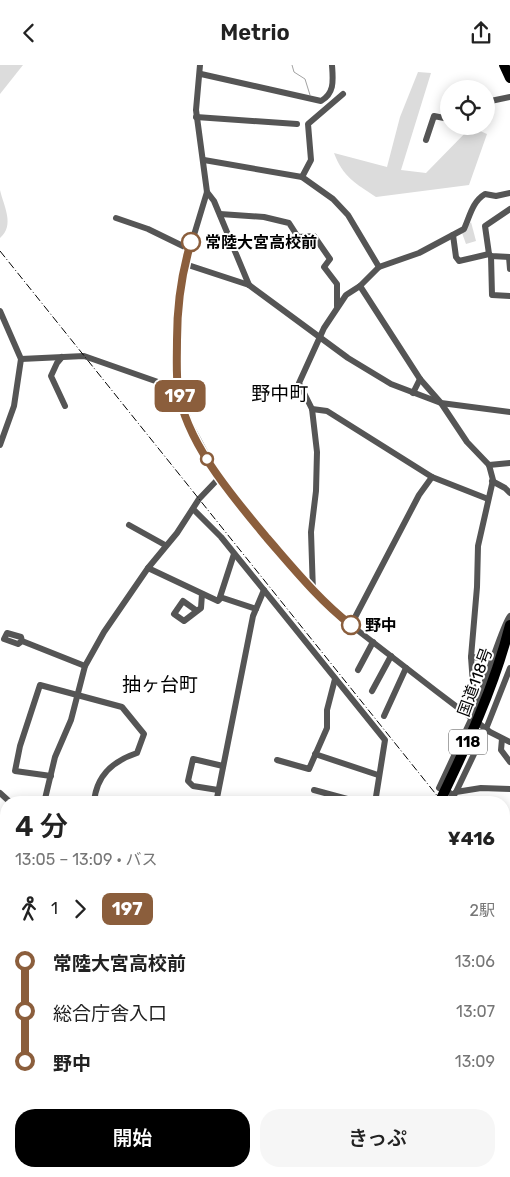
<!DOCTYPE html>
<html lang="ja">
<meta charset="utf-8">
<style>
:root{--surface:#fff;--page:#f6f6f6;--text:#222;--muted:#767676;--accent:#000}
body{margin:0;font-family:Rubik,"Noto Sans JP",sans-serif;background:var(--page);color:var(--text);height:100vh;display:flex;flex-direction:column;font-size:19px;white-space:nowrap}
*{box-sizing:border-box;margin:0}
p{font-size:16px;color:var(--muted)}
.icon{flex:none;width:28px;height:28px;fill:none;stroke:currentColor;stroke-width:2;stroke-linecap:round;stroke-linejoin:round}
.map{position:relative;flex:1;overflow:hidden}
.side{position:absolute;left:0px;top:731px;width:510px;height:381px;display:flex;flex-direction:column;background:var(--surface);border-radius:20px 20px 0 0;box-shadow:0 2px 12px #0003}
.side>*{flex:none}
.badge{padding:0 10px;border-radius:8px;font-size:18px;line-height:32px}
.fabs{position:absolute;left:440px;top:15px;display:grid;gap:10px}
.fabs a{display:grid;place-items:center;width:55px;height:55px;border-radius:50%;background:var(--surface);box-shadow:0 2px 12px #0003;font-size:25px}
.map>.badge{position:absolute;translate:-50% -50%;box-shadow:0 0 0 2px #fff}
.legs{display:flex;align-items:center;gap:8px;height:55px;padding:0 15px;font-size:16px}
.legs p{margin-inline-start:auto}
.head{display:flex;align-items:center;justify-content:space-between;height:85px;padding:0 15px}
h1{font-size:28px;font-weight:600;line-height:38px}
.action{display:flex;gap:10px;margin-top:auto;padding:10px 15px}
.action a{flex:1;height:58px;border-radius:20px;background:var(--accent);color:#fff;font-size:20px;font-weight:600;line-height:58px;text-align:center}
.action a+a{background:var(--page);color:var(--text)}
ul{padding:0 15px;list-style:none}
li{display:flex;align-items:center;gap:18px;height:50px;font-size:19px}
li i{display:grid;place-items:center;width:8px;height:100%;margin:0 6px;background:currentColor}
li i::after{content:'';width:12px;height:12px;margin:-6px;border:4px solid;border-radius:50%;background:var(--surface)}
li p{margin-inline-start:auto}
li:first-child i{background:linear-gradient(#0000 50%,currentColor 0)}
li:last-child i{background:linear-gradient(currentColor 50%,#0000 0)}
header{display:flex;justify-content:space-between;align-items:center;height:65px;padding:0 15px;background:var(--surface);font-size:22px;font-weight:600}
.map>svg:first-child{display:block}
.green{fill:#dcdcdc}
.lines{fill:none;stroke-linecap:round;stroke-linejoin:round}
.stream{stroke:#a3a3a3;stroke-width:1}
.minor{stroke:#555;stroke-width:6}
.major{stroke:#000;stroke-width:9}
.highway{stroke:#000;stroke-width:10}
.rail{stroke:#000;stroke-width:1;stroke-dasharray:8 2.5 1 2.5;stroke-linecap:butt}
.line-1-casing{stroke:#fff;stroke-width:11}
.line-1{stroke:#8b5e3c;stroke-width:8}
.stop-1-dot{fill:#fff;stroke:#8b5e3c;stroke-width:2.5}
.labels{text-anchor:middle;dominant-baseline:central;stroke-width:4;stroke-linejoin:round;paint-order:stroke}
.shield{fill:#fff;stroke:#4c4c4c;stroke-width:1}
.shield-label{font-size:15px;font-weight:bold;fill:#000}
.stop-label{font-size:16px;font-weight:bold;fill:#000;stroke:#fff;text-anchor:start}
.street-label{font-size:16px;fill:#000;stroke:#fff}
.quarter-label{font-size:19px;fill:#000;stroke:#fff}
</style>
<header><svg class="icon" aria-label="back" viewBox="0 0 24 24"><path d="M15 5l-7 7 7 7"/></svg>Metrio<svg class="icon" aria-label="share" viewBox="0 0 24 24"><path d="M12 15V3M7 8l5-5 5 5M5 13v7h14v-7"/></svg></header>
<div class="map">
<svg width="510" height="1112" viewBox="0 0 510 1112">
<rect width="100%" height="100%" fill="#fff"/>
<g class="green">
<polygon points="0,0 23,0 0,29"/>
<path d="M418,7L431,8L401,105L426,108L471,62L487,69L469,120L376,132C355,118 343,112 334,88L387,102L400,52Z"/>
<path d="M0,125C4,142 15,160 0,173Z"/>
<polygon points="471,157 476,176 466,179 462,168"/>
</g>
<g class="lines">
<polyline class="stream" points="292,0 294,7 305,14 310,30"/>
<g class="minor">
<polyline points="200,0 196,45 207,127 181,213 177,248 178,324 190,359 219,413 313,527 334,547 436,626 490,667 510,677"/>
<path d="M201,9L321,36C335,28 333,15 332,0"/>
<polyline points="486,37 510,32"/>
<polyline points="196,52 297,59"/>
<polyline points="426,75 434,51 449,54"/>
<polyline points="204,95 302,112 333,134 348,150 379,202"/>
<polyline points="302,112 311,95 308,59 343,29"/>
<polyline points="207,127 214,136 249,220"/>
<polyline points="220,149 264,152 289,158 298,172 314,171 330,194 324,202 337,219 337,241"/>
<polyline points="116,153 148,164 189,184"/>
<polyline points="453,170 456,192 459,196 489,189 491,191 510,192"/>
<polyline points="489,189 485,161 510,144"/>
<polyline points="491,191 492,230 510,231"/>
<polyline points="509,192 510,204"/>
<polyline points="185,199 249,220 348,293 391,319 441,338 510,347"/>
<polyline points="360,221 420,314 441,338 467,377 489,400 493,415 478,481 477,522 471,592 475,646 439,723 454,730 456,727 481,723 510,724"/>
<polyline points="0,246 21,294 14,341 0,380"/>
<polyline points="62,292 57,298 51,311 65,341"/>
<polyline points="21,294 84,291 178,324"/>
<polyline points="413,328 420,314"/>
<polyline points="312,344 327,346 432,412 488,434"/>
<polyline points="489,400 510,398"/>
<polyline points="492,416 505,423 510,428"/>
<polyline points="193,444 221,472 385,675 375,738"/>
<polyline points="129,460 165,480"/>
<polyline points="234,489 220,532 256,544"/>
<polyline points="148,503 218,536 221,533"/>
<path d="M313,527L311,467L316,426L317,387L312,344L299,318L324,263L346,230L360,221L379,202L419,188L464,164C470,151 472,137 485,129L496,131L510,128"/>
<polyline points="197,546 183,536 174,549 184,556 201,543 202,529"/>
<polyline points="351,560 419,430 432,412"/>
<polyline points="22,576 18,579 4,574 7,568 21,572 22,576 85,601"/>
<polyline points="471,592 494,594"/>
<polyline points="358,605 373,577"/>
<polyline points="372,626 391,591"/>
<path d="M475,646C480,631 504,556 510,551"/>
<polyline points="384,651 406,603"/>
<polyline points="502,674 501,685 510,697"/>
<polyline points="315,689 378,710"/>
<polyline points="277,695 309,704 327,663 327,645 335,614"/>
<path d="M51,711L15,706L20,681L40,620L122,642L144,669L137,688C113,696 96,710 94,738"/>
<polyline points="218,725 193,721 188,716 193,694 223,701"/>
<polyline points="314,725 362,738"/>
<polyline points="456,727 486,664 510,603"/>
<polyline points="0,728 11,738"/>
<polyline points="44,738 55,692 71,655 85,601 104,567 148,503 177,468 199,434 219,413"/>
<polyline points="216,738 253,551 264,525"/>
<polyline points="421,738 423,738"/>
<polyline points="504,908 510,906"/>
<polyline points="504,1071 510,1073"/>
<polyline points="0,1075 6,1083"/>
<polyline points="507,1102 510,1112"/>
<polyline points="23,1106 28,1112"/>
<polyline points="39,1106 39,1112"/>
<polyline points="411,1106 412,1112"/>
<polyline points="146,1112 146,1106"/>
<polyline points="301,1112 302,1106"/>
<polyline points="497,1112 503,1106"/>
</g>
<g class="major">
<polyline points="0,796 6,797"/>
<polyline points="504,971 510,974"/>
</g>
<g class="highway">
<polyline points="504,0 510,13"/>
<path d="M439,738C467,680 494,623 510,560"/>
<polyline points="261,1112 264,1106"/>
</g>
<g class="rail">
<polyline points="0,186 443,738"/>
<polyline points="504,823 510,836"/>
</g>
</g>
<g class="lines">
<g class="line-1-casing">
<path id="line-1" d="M191,177C181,210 177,240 177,275C177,291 176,308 178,324C186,378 233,432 267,473C294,504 319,535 351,560"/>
</g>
<use href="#line-1" class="line-1"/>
</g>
<g class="stop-1-dot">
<circle cx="191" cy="177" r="9"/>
<circle cx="207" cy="394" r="6"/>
<circle cx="351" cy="560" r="9"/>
</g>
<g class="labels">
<rect class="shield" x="449" y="664.5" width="38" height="25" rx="4"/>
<g class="shield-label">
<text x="468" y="677">118</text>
</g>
<g class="stop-label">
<text x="205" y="177">常陸大宮高校前</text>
<text x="365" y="560">野中</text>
</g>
<g class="street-label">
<text transform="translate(475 617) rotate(-70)">国道118号</text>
</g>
<g class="quarter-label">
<text x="280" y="328">野中町</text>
<text x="160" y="619">抽ヶ台町</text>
</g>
</g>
</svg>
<div class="fabs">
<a><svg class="icon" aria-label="locate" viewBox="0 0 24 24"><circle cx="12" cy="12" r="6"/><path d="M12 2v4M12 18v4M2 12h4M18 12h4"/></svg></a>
</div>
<b class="badge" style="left:180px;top:331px;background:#8b5e3c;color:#fff">197</b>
<section class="side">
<div class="head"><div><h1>4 分</h1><p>13:05 – 13:09 · バス</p></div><b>¥416</b></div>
<div class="legs"><svg class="icon" aria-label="walk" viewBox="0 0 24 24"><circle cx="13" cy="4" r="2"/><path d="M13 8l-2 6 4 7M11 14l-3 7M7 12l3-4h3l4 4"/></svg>1<svg class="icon" aria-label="forward" viewBox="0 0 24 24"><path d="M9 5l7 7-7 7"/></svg><b class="badge" style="background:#8b5e3c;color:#fff">197</b><p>2駅</p></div>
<ul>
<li><i style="color:#8b5e3c"></i><b>常陸大宮高校前</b><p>13:06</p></li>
<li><i style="color:#8b5e3c"></i><span>総合庁舎入口</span><p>13:07</p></li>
<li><i style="color:#8b5e3c"></i><b>野中</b><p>13:09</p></li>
</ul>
<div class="action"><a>開始</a><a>きっぷ</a></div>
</section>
</div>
